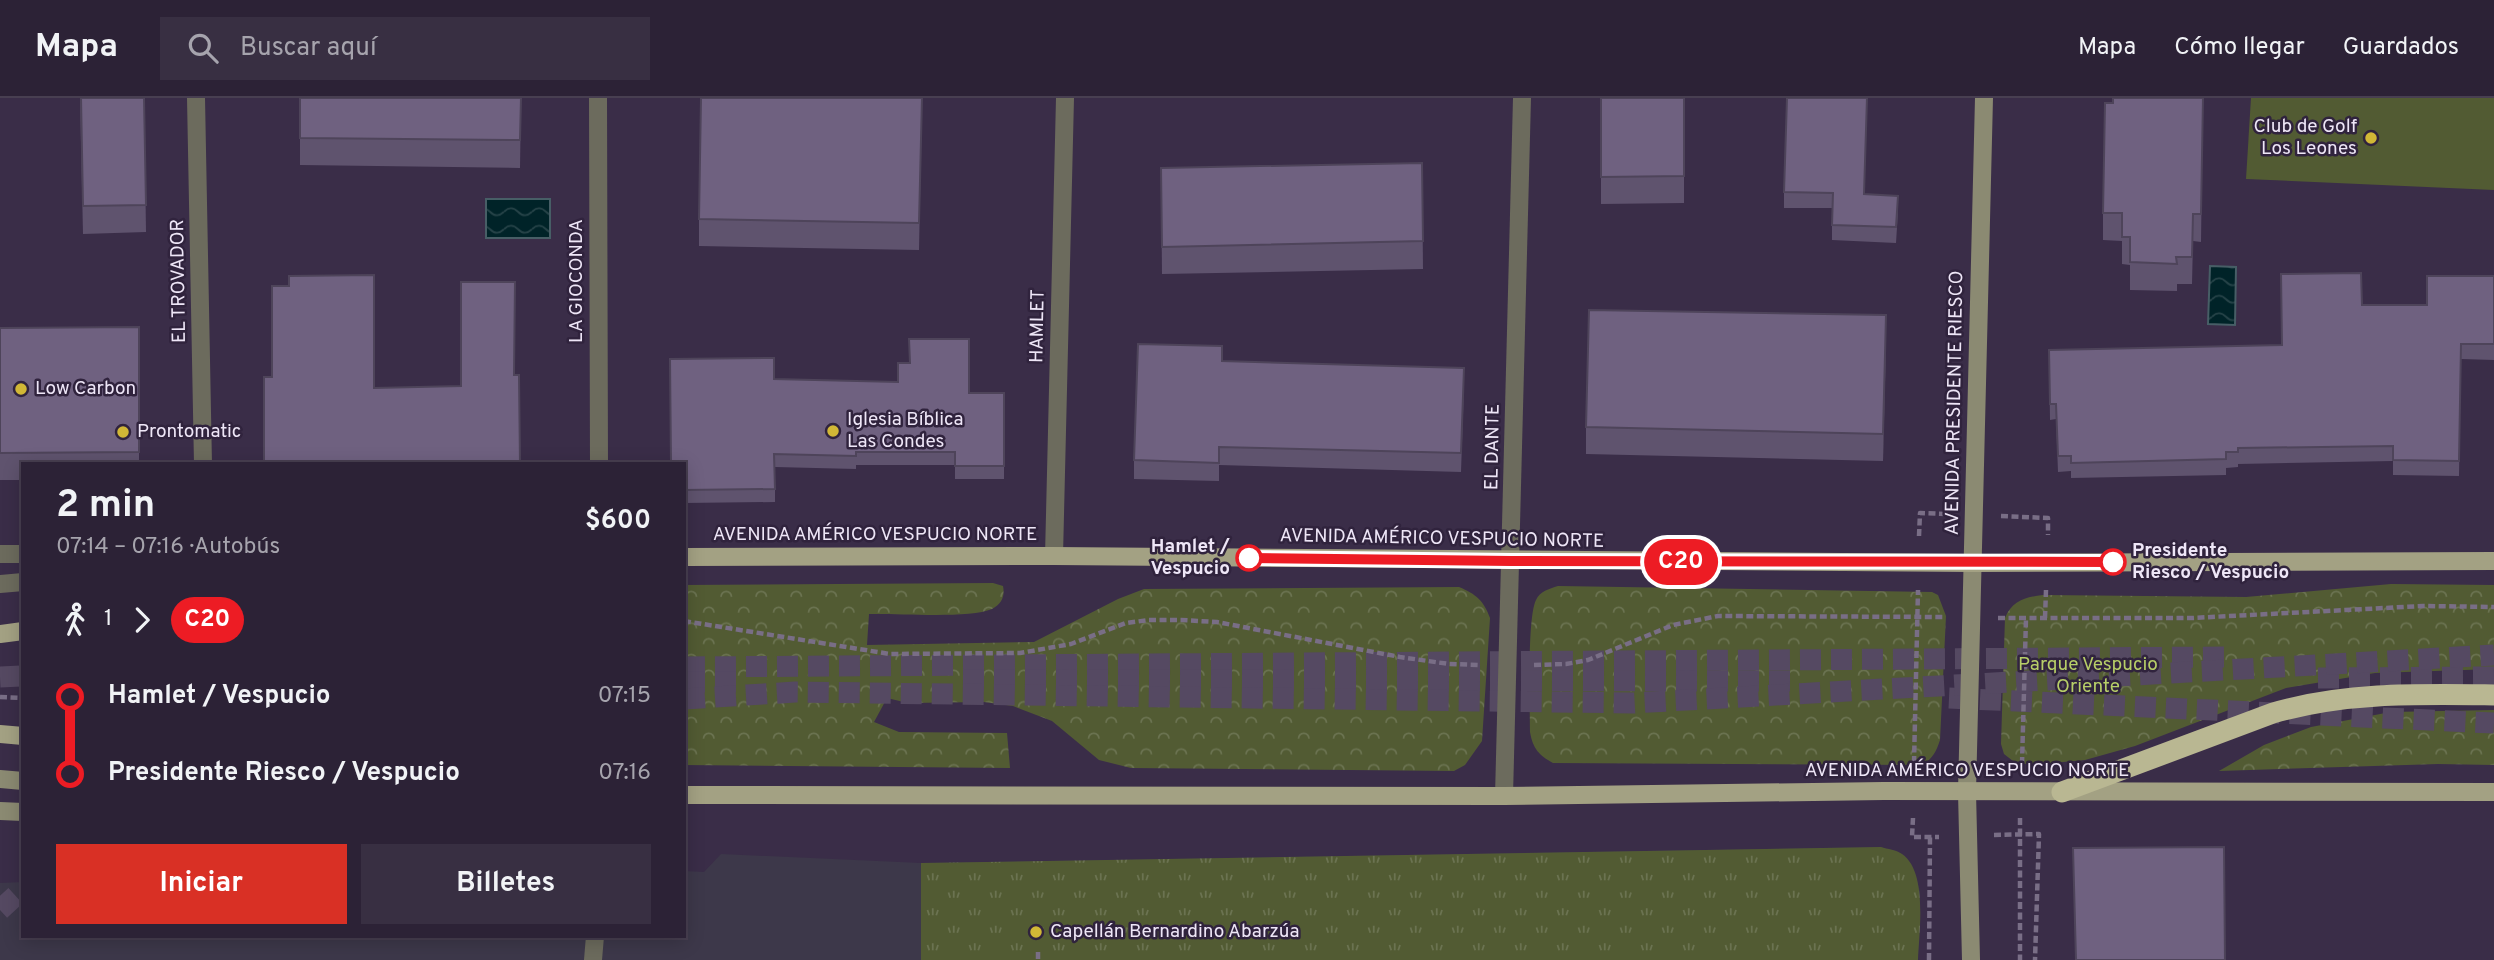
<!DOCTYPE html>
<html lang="es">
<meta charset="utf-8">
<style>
:root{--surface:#2c2236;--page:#382f42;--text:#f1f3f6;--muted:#a6a4ad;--line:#483f51;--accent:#d93025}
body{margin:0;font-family:Overpass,sans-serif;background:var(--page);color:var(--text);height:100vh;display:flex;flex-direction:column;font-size:26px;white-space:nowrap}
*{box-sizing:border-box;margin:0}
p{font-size:23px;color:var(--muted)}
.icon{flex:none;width:38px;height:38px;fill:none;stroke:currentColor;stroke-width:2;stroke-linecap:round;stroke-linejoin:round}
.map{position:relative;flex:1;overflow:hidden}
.panel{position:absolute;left:21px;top:364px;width:665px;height:476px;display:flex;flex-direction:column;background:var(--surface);border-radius:0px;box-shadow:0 4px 18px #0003,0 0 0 2px var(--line)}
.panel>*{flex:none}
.badge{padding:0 14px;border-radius:23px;font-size:24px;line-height:46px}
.map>.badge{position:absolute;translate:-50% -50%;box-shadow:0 0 0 4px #fff}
.legs{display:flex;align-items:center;gap:10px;height:77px;padding:0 35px;font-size:23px}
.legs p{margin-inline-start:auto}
.summary{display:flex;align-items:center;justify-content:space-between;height:119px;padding:0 35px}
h1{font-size:38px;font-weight:700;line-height:52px}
.action{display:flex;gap:14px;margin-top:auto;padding:14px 35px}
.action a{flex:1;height:80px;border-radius:0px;background:var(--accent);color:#fff;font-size:28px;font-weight:700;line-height:80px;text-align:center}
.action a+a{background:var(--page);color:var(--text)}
ul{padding:0 35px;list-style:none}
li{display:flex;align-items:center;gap:24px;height:77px;font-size:26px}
li i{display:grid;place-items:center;width:10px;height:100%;margin:0 9px;background:currentColor}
li i::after{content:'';width:18px;height:18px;margin:-9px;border:5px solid;border-radius:50%;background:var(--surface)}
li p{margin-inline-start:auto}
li:first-child i{background:linear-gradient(#0000 50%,currentColor 0)}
li:last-child i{background:linear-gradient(currentColor 50%,#0000 0)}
header{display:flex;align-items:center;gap:42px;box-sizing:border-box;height:98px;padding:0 35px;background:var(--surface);border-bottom:2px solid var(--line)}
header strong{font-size:33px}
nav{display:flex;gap:38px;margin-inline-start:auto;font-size:24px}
.search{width:490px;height:63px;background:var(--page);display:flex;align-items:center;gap:18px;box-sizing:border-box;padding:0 24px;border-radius:0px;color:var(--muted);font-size:26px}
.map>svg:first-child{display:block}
.education{fill:#3d384a}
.grass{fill:url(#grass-tufts)}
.park{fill:url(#park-crowns)}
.pitch{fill:#525b33}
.water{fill:url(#water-waves);stroke:#475e66;stroke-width:2}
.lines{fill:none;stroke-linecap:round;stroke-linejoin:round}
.motorway-tunnel{stroke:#554962;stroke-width:21;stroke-dasharray:21 10;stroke-linecap:butt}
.path{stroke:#796e86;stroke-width:4.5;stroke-dasharray:7 3.5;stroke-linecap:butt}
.service{stroke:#6c6b5d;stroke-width:18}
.minor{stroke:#6c6b5d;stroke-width:18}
.tertiary{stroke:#6c6b5d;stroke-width:18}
.secondary{stroke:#8b8a72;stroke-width:18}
.primary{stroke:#a3a183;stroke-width:18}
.motorway{stroke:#b9b792;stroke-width:21}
.wall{fill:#5f536e}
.shaded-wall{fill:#4e445a}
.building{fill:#6f6180;stroke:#4e445a;stroke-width:2}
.line-1-casing{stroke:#fff;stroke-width:16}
.line-1{stroke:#ed1c24;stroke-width:10}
.poi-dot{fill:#d1b736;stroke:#30233d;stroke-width:2.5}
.stop-1-dot{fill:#fff;stroke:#ed1c24;stroke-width:3.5}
.labels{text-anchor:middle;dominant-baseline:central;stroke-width:5;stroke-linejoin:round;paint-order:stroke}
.poi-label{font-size:19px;fill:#eee6f7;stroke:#30233d;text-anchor:start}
.street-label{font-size:19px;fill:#eee6f7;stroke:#30233d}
.stop-label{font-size:19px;font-weight:bold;fill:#eee6f7;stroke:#30233d;text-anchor:end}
.park-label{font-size:19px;fill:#b7ce68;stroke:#30233d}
</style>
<header>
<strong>Mapa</strong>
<div class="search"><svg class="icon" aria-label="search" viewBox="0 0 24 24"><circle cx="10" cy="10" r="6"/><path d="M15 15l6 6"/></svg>Buscar aquí</div>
<nav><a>Mapa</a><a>Cómo llegar</a><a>Guardados</a></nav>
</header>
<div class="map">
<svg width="2494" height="862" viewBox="0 0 2494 862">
<defs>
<pattern id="grass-tufts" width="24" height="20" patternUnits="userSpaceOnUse" patternTransform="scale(1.75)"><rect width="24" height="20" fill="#525b33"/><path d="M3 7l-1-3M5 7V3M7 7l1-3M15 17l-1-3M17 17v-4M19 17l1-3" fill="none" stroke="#6b7351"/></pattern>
<pattern id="park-crowns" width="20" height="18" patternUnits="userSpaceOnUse" patternTransform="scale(1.75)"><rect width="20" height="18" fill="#525b33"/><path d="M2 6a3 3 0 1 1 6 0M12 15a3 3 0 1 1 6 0" fill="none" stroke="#6b7351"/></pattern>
<pattern id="water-waves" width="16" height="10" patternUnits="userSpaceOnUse" patternTransform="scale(1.75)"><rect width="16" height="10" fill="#002328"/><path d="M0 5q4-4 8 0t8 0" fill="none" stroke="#264348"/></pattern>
</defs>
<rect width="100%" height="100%" fill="#3a2d48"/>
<polygon class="education" points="1881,749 1902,756 1914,773 1920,793 1918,862 0,862 0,785 23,784 23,838 684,838 684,773 704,774 721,756 921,765"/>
<path class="grass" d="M1881,749C1887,751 1897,752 1902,756C1928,774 1919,834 1918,862H921V765Z"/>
<g class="park">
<path d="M993,485L1003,488C1005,498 1002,506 992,511C969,521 896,515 869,516L867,547L1034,544L1118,501L1144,491L1459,489C1476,496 1484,503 1490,520L1482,643L1465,667L1454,673L1131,670L1099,662L1052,623L1013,608L984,604L908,605L887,600L874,624L899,634L1007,635L1010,670L684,667V487Z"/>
<path d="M2391,486L2494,487V571L2375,575L2286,590L2135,648L2085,662L2030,667L2013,663L2004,656L2001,646L2005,520C2012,503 2025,499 2043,497L2246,499Z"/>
<path d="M1558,488L1932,494L1938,497L1946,518L1940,642C1936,654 1933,661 1921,667L1553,665C1539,657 1533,651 1530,634C1530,609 1527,520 1536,502C1540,493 1549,491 1558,488Z"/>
<polygon points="2494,612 2494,667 2438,666 2219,673 2264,647 2311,629 2391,614"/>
</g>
<polygon class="pitch" points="2251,0 2494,0 2494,92 2246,81"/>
<g class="water">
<rect x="486" y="101" width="64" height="39"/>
<polygon points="2210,168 2236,169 2235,227 2208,226"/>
</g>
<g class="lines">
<g class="motorway-tunnel">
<polyline points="684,569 2226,559"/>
<polyline points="0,579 23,578"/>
<polyline points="2318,580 2494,579"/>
<polyline points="963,582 1792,583"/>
<polyline points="684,584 742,584"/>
<polyline points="1949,600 2494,625"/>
<polyline points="684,601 795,594 1633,605 2494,557"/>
<polyline points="0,812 23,791"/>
</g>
<g class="path">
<polyline points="2001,418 2048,420 2048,437"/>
<polyline points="1919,438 1920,415 1947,416"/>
<polyline points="1998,520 2192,520 2423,508 2494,509"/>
<polyline points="2045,520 2046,492"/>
<polyline points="684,523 890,556 1020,555 1071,546 1126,525 1149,522 1181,522 1217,524 1400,559 1449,566 1480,567"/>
<polyline points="1534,567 1566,566 1588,562 1673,527 1718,518 1944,519"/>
<polyline points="0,599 23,600"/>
<polyline points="1914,665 1918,492"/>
<polyline points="2022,666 2026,520"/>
<polyline points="1913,720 1912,739 1939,739"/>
<polyline points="2020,720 2020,862"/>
<polyline points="1994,737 2039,736 2035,862"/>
<polyline points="1038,854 1038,862"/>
<polyline points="1929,862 1930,739"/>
</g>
<g class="service">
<polyline points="0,456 23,456"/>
<polyline points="593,862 595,838"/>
</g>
<g class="minor">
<polyline points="196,0 203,366"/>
<polyline points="1054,458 1065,0"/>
<polyline points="1504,698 1522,0"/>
</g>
<g class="tertiary">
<polyline points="598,0 599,366"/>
<polyline points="0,486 23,484"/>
</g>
<g class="secondary">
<polyline points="0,681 23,683"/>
<polyline points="0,713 23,714"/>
<polyline points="1971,862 1967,694 1984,0"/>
</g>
<g class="primary">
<polyline points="684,459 1054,458 1973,465 2494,463"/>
<polyline points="0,536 23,533"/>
<polyline points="0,636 23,638"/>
<polyline points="684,697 1504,698 1884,693 2494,694"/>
</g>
<path class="motorway" d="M2062,694L2273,615C2345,594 2419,596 2494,597"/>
</g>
<g class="wall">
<polygon points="80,0 144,0 146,134 83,136"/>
<polygon points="300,0 521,0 520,70 300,67"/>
<polygon points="922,0 919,152 699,148 699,121"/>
<polygon points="1601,0 1684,0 1684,105 1601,106"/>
<polygon points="2203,0 2201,144 2193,143 2192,186 2177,186 2177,193 2130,192 2130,167 2122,166 2122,143 2103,142 2103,115 2113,5"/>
<polygon points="1422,65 1423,171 1162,176 1161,70"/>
<polygon points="1784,94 1865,96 1898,113 1896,145 1832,142 1832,110 1784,110"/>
<polygon points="2494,178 2494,262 2461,261 2459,378 2393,377 2393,363 2238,366 2238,369 2226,370 2226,377 2071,380 2071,373 2058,374 2056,321 2050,322 2049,252 2282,247 2362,207 2427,207"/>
<polygon points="139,229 139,366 23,366 23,382 0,382 0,230"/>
<polygon points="1886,245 1883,363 1586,356 1586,329"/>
<polygon points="1222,264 1464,288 1461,374 1219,367 1219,383 1134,381 1134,362"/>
<polygon points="774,281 969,295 1004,295 1004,381 955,381 955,367 856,367 856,371 775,369 775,404 684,405 684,366"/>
</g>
<polygon class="shaded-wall" points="1886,217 1886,245 1883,363 1883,336"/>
<g class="building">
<polygon points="81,0 144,0 146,107 83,108"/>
<polygon points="300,0 521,0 520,42 300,40"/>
<polygon points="701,0 922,0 919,125 699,121"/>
<polygon points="1601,0 1684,0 1684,78 1601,79"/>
<polygon points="1787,0 1867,0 1864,96 1898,98 1896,129 1832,127 1833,95 1784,94"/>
<polygon points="2113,0 2203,0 2201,116 2193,116 2192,159 2176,159 2177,166 2130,164 2130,139 2122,139 2122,115 2103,115 2105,5 2113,5"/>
<polygon points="1422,65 1423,143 1162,149 1161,70"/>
<polygon points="2361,175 2362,207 2427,207 2427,178 2494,178 2494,246 2461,246 2459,363 2393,362 2393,348 2238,350 2238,354 2226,354 2226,361 2071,365 2071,358 2058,358 2056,306 2050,306 2049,252 2282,247 2281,176"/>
<polygon points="374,177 374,290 461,288 461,184 515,184 514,277 519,277 520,366 264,366 264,279 272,279 272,188 289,188 289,178"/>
<polygon points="1589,212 1886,217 1883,336 1586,329"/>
<polygon points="139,229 139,354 0,355 0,230"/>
<polygon points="909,241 969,241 969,295 1004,295 1004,368 955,368 955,354 856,354 856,358 774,356 775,391 684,392 684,366 671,366 670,261 774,260 774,281 898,284 898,265 910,265"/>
<polygon points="1138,246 1222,248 1222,263 1464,270 1461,355 1219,349 1219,365 1134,362"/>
<polygon points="2224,749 2225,862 2076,862 2073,750"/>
</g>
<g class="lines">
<g class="line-1-casing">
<polyline id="line-1" points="1249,460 1511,463 2113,464"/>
</g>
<use href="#line-1" class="line-1"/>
</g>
<g class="poi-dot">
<circle cx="2371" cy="40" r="7"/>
<circle cx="21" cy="291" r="7"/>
<circle cx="833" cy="333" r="7"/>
<circle cx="123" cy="334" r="7"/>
<circle cx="1036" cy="834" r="7"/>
</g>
<g class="stop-1-dot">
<circle cx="1249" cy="460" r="12"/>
<circle cx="2113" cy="464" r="12"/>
</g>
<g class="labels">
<g class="poi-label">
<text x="2357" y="29" text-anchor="end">Club de Golf<tspan x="2357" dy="22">Los Leones</tspan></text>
<text x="35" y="291">Low Carbon</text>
<text x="847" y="322">Iglesia Bíblica<tspan x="847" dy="22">Las Condes</tspan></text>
<text x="137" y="334">Prontomatic</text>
<text x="1050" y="834">Capellán Bernardino Abarzúa</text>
</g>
<g class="street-label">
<text transform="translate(179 183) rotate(-91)">EL TROVADOR</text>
<text transform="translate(577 183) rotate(-90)">LA GIOCONDA</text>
<text transform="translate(1038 228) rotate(-89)">HAMLET</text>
<text transform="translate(1955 305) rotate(-89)">AVENIDA PRESIDENTE RIESCO</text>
<text transform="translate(1493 349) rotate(-89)">EL DANTE</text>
<text x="875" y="437">AVENIDA AMÉRICO VESPUCIO NORTE</text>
<text transform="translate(1442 441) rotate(1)">AVENIDA AMÉRICO VESPUCIO NORTE</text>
<text x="1967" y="673">AVENIDA AMÉRICO VESPUCIO NORTE</text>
</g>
<g class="stop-label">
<text x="1230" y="449">Hamlet /<tspan x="1230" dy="22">Vespucio</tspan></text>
<text x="2132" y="453" text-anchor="start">Presidente<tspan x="2132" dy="22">Riesco / Vespucio</tspan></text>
</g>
<g class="park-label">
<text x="2088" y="567">Parque Vespucio<tspan x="2088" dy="22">Oriente</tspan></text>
</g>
</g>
</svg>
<b class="badge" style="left:1681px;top:464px;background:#ed1c24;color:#fff">C20</b>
<section class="panel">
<div class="summary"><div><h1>2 min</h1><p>07:14 – 07:16 · Autobús</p></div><b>$600</b></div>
<div class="legs"><svg class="icon" aria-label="walk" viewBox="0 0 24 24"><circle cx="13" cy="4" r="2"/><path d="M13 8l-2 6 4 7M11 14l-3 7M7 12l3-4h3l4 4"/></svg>1<svg class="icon" aria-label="forward" viewBox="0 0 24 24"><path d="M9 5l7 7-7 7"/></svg><b class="badge" style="background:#ed1c24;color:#fff">C20</b></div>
<ul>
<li><i style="color:#ed1c24"></i><b>Hamlet / Vespucio</b><p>07:15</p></li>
<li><i style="color:#ed1c24"></i><b>Presidente Riesco / Vespucio</b><p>07:16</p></li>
</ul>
<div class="action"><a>Iniciar</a><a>Billetes</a></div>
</section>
</div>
